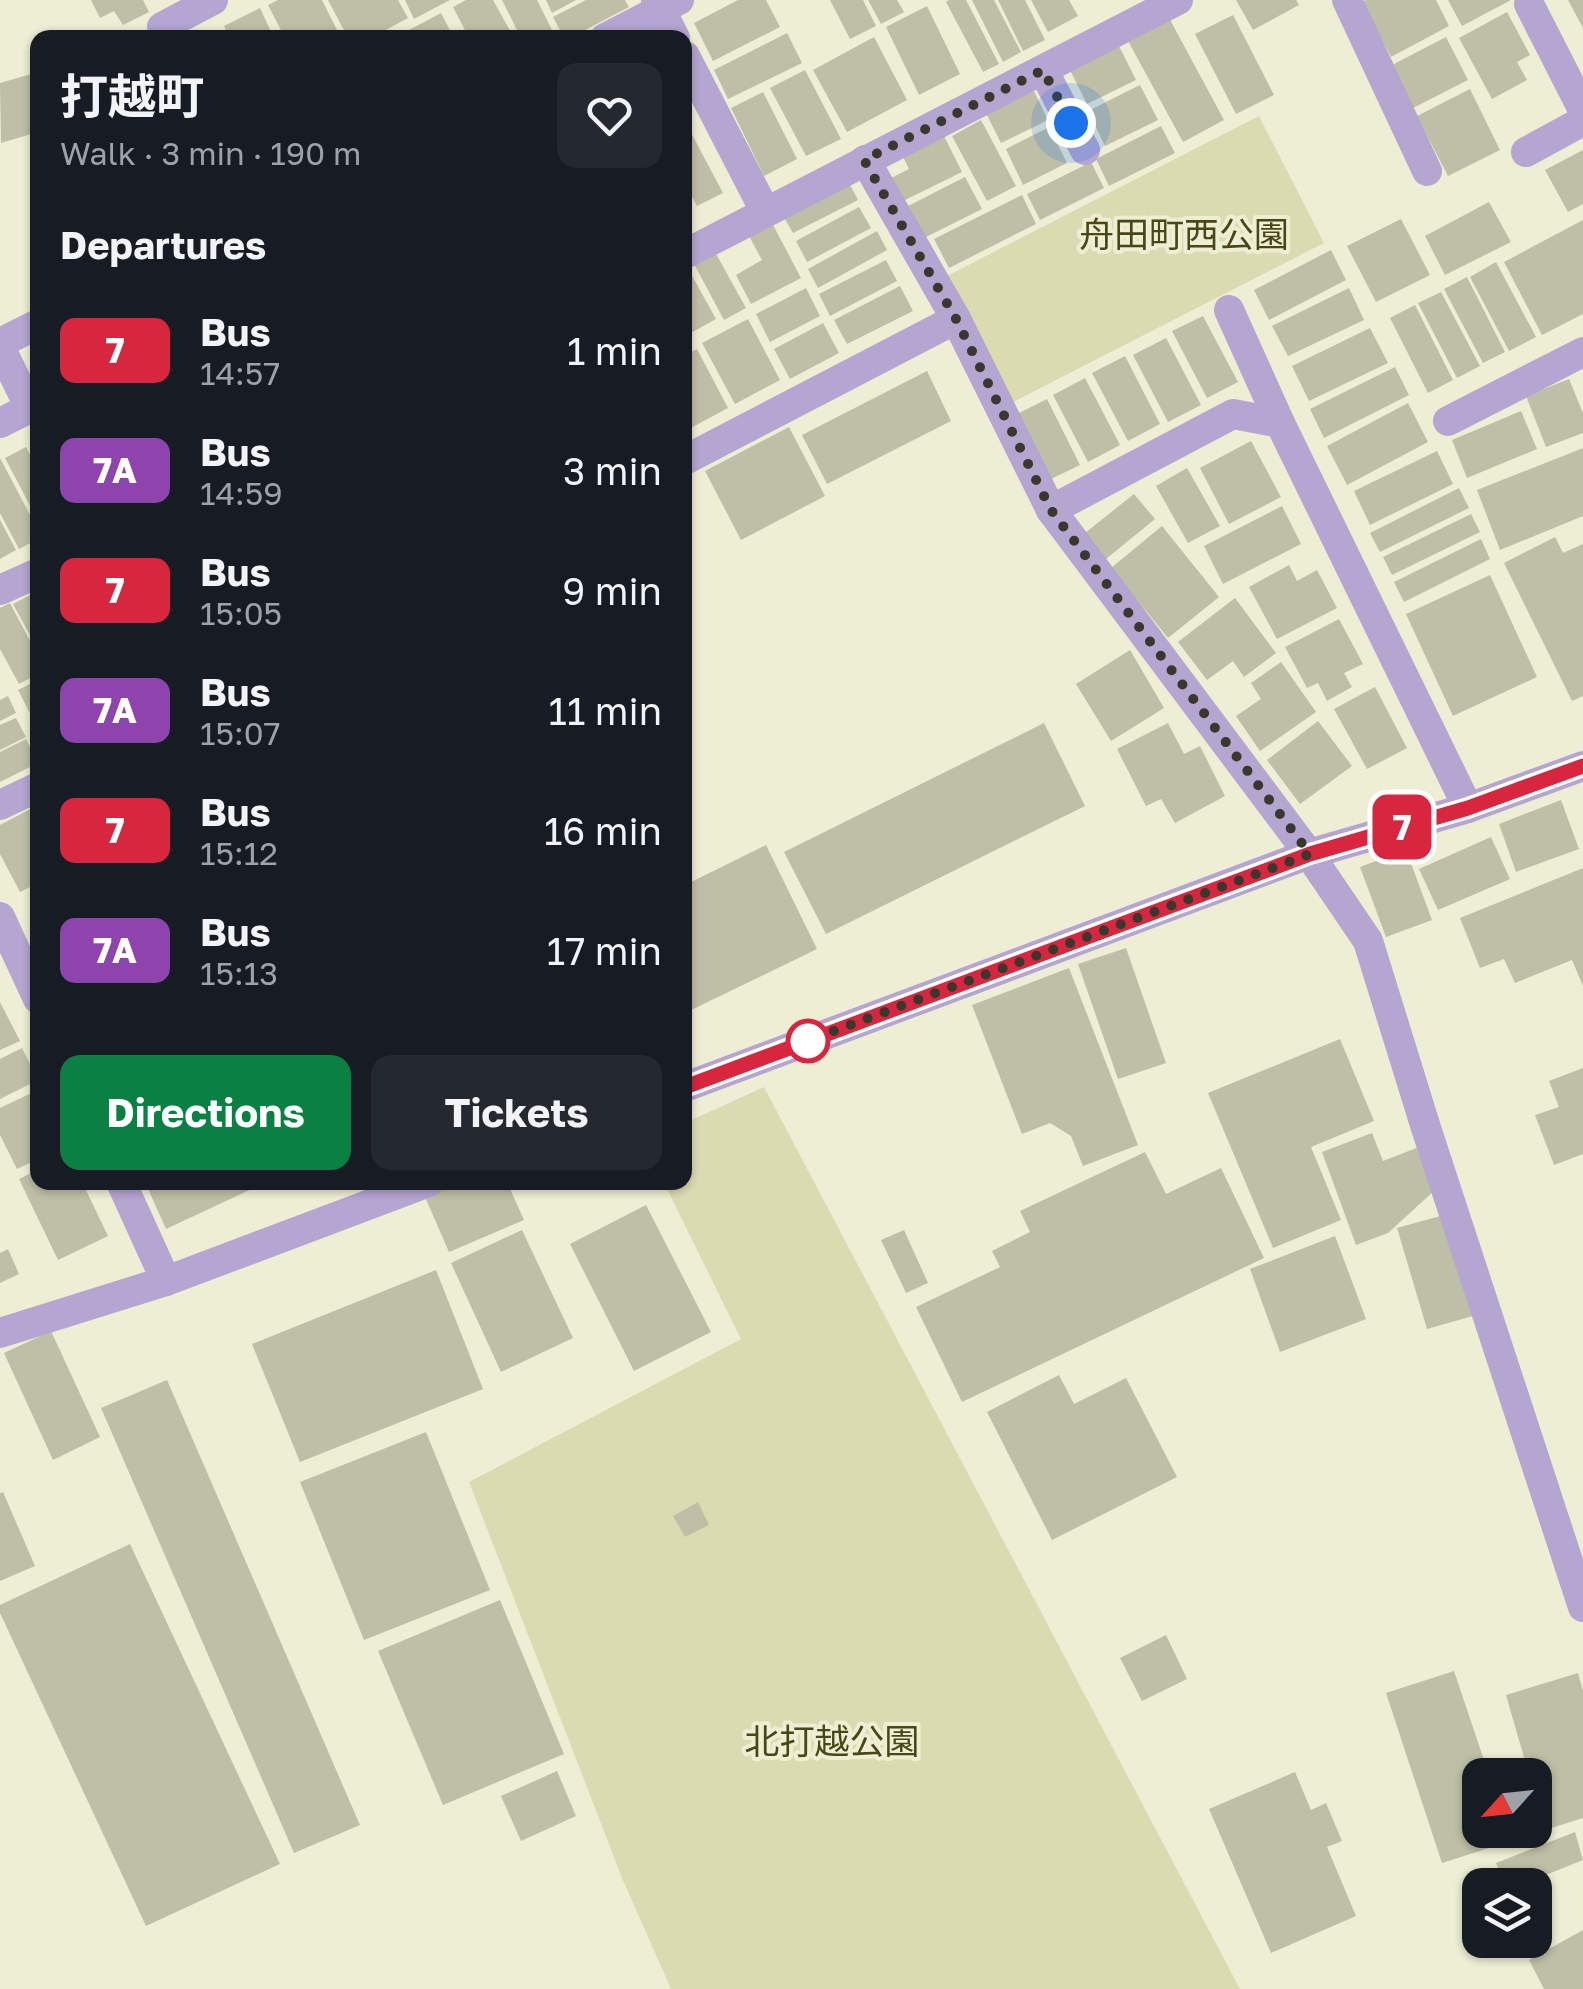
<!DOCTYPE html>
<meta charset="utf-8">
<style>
:root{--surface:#171b24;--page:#242831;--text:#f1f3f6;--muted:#9ea1a6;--accent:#0b8043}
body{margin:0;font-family:"Golos Text","Noto Sans JP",sans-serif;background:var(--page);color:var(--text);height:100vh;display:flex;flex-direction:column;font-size:38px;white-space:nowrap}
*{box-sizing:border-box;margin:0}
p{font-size:32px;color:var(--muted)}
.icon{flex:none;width:55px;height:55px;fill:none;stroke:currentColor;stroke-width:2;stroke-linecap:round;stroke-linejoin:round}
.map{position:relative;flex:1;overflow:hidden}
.panel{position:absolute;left:30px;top:30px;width:662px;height:1160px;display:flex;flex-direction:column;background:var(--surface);border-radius:20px;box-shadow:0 2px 8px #0004}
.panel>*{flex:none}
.badge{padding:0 20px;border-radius:15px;font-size:35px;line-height:65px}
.needle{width:65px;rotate:243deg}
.buttons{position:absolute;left:1462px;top:1758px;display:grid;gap:20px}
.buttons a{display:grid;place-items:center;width:90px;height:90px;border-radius:20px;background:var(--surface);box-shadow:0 2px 8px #0004;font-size:50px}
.you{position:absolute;width:50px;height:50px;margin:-25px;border:8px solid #fff;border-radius:50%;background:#1a73e8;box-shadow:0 0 0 15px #1a73e833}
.map>.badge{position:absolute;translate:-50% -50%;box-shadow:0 0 0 5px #fff}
h2{padding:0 30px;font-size:38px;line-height:90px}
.round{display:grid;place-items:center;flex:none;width:105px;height:105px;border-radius:20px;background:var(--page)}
.summary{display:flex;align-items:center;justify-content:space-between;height:170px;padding:0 30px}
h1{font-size:48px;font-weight:700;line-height:75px}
.primary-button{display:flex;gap:20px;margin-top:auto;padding:20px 30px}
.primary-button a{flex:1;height:115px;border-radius:20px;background:var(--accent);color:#fff;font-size:40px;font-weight:700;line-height:115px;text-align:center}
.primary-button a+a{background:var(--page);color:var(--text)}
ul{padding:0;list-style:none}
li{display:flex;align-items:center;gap:30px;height:120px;padding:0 30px}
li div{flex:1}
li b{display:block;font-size:38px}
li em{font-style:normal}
li .badge{min-width:110px;font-weight:700;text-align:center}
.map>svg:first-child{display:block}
.green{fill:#dbdbb2}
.building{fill:#bfbfa7}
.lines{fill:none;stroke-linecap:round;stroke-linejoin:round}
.minor{stroke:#b4a5d1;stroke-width:30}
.line-casing{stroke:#fff;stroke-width:22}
.line{stroke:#d7263d;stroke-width:15}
.walk{stroke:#38382e;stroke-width:10;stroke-dasharray:0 18}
.stop-dot{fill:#fff;stroke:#d7263d;stroke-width:5}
.labels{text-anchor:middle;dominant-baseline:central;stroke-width:8;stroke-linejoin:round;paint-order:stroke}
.park-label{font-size:35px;fill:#494715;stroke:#eeeed5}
</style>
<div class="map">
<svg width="1583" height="1989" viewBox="0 0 1583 1989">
<rect width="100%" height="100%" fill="#eeeed5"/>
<g class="green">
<polygon points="1259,116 1324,243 1011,403 947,276"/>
<polygon points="764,1087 1240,1989 671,1989 622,1878 469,1482 741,1339 664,1183 685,1182 685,1123"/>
</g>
<g class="building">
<polygon points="91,0 143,0 149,12 123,25 114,11 100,18"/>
<polygon points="278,0 322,0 341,38 285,38 268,5"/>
<polygon points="328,0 398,0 408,18 371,38 348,38"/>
<polygon points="405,0 450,0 414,19"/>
<polygon points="466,0 493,0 514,38 469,38 453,7"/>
<polygon points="502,0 537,0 556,38 521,38"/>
<polygon points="546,0 576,0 552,13"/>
<polygon points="586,0 625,0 629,7 570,38 564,38 553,17"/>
<polygon points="738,0 766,0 780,27 713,61 694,23"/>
<polygon points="830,0 863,0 876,26 850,39"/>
<polygon points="868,0 897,0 904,12 881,24"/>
<polygon points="949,0 966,0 999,64 983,72 946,2"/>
<polygon points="972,0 994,0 1021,52 1003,62"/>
<polygon points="998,0 1025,0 1045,40 1023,51"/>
<polygon points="1031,0 1069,0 1078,16 1048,32"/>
<polygon points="1236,0 1296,0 1299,5 1253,30"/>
<polygon points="1366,0 1436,0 1449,26 1391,57 1362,2"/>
<polygon points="1448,0 1511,0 1462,26"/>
<polygon points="1568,0 1583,0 1583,28"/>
<polygon points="927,6 960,74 919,95 886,27"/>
<polygon points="260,8 274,38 230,38 224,26"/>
<polygon points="1507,12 1530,55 1517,62 1527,80 1492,99 1459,38"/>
<polygon points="441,13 454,38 394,38"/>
<polygon points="1233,15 1274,95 1236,114 1195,34"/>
<polygon points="1168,16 1224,120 1183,142 1127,39"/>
<polygon points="787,33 802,63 728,99 714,70"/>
<polygon points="874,37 907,100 847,132 813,70"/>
<polygon points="1446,37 1468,80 1413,108 1392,65"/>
<polygon points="1117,42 1136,80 1087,104 1068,66"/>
<polygon points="805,70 841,139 806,156 770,88"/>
<polygon points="38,72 38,132 1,143 0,83"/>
<polygon points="1031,85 1048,120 1001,143 984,109"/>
<polygon points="1140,85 1158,120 1105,146 1088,111"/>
<polygon points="1470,89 1500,150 1448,176 1417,116"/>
<polygon points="763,92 797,159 764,176 731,108"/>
<polygon points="981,120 1016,186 987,201 952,136"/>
<polygon points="1161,126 1175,153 1109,186 1096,159"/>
<polygon points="688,127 723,193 697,206 685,184 685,129"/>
<polygon points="1049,127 1067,163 1023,185 1006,149"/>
<polygon points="943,134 962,172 903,201 891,178 909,169 902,155"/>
<polygon points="1583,150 1583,204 1568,212 1545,170"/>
<polygon points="1091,162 1104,188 1040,220 1027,194"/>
<polygon points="965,177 982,209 924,238 908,206"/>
<polygon points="848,181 858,200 793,233 782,214"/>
<polygon points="1022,195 1036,224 949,268 934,239"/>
<polygon points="1489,202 1511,242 1445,275 1425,236"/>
<polygon points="859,207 871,228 807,262 796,241"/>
<polygon points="1401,219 1430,275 1376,302 1347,246"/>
<polygon points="1583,220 1583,314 1542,335 1504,262"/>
<polygon points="772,223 801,278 751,304 736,275 762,260 749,236"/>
<polygon points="877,231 887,250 818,288 808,269"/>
<polygon points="1331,250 1346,280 1269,320 1254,290"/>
<polygon points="715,252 746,308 724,320 694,264"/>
<polygon points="886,260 897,281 830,316 819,294"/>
<polygon points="1496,262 1536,337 1509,351 1470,277"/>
<polygon points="685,263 716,319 689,334 685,326"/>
<polygon points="1467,277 1505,352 1483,363 1444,289"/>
<polygon points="900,286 913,311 847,344 834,320"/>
<polygon points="806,288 820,316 770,342 756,314"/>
<polygon points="1349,288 1364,320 1288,356 1272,326"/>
<polygon points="1441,292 1480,366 1457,378 1418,303"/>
<polygon points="1415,305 1453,380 1428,393 1390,318"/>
<polygon points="1203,316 1238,382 1207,398 1172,331"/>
<polygon points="748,319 780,380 735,404 702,343"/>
<polygon points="823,323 839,353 790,379 774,349"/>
<polygon points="1370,328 1388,363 1309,401 1292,366"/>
<polygon points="1166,338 1201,405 1168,422 1133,355"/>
<polygon points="697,349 728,408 687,430 685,355"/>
<polygon points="1125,356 1160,424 1128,441 1092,373"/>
<polygon points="1395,367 1409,395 1324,438 1310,409"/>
<polygon points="927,371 951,421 827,484 802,435"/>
<polygon points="1085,378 1120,445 1088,462 1053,395"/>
<polygon points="1569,379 1583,413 1583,433 1546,447 1526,396"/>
<polygon points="1047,399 1080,465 1047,481 1015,415"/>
<polygon points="1408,403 1428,442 1347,485 1327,446"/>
<polygon points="1521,411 1537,449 1467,478 1452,440"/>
<polygon points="789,427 825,496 741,540 705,471"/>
<polygon points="1251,441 1281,497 1229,524 1200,468"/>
<polygon points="26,447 38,470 38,521 5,458"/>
<polygon points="1583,448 1583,516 1500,550 1477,490"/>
<polygon points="1437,451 1453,484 1370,525 1354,491"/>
<polygon points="0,458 38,530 38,539 19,549 0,513"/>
<polygon points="1187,468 1220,526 1188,543 1156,486"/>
<polygon points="1459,488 1469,508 1380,552 1370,533"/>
<polygon points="1134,494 1155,519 1106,559 1085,533"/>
<polygon points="1282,506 1301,544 1223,584 1204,546"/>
<polygon points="1471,514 1480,532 1392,575 1383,557"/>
<polygon points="0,520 16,550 0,559"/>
<polygon points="1162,526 1219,597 1168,638 1111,568"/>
<polygon points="1555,537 1563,553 1583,544 1583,696 1572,701 1504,563"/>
<polygon points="1481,539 1490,559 1404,602 1394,582"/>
<polygon points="1289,565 1297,581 1317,570 1337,608 1277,639 1249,587"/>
<polygon points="1490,575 1537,677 1453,716 1406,614"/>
<polygon points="38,591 38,650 13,604"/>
<polygon points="1235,598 1276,653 1244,677 1233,661 1207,680 1178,642"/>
<polygon points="10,603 38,656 38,674 19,684 0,649 0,608"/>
<polygon points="1339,619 1363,664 1344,673 1352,687 1327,701 1318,683 1307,688 1285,647"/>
<polygon points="1130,650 1164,708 1111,741 1076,684"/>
<polygon points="1281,662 1316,712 1260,751 1236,716 1261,699 1251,683"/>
<polygon points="38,680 38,729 18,690"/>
<polygon points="1375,687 1407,748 1367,769 1334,709"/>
<polygon points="8,696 16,713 0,721 0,700"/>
<polygon points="16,718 26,737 0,750 0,725"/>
<polygon points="1318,721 1352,766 1300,804 1267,760"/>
<polygon points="1044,723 1085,806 826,934 784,852"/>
<polygon points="1168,723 1184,754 1200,746 1225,796 1175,823 1161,799 1146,806 1117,749"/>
<polygon points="26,739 38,763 0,782 0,752"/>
<polygon points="1561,800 1579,849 1516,872 1499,824"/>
<polygon points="38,805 38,883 20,892 0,854 0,825"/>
<polygon points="1491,837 1510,879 1438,910 1419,869"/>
<polygon points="766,845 817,949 685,1013 685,885"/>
<polygon points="1406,850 1432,920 1386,937 1360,867"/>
<polygon points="1583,868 1583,986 1572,960 1515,983 1504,959 1480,968 1460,918"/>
<polygon points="1126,948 1166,1063 1118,1079 1078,964"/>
<polygon points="1069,968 1138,1145 1083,1166 1071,1136 1050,1123 1022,1134 972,1005"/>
<polygon points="0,1002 20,1041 0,1050"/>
<polygon points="1340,1039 1374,1121 1311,1147 1341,1220 1273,1248 1208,1093"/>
<polygon points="22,1048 38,1080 0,1099 0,1059"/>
<polygon points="1583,1068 1583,1154 1554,1165 1535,1115 1559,1107 1549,1081"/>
<polygon points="38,1090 38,1159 17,1169 0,1135 0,1108"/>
<polygon points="1372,1133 1383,1161 1419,1147 1436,1189 1388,1233 1356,1245 1322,1152"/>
<polygon points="1145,1152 1166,1194 1221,1168 1264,1258 962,1402 916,1307 1000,1267 992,1251 1030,1232 1020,1211"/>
<polygon points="38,1170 38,1182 82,1182 108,1236 58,1260 19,1179"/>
<polygon points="145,1182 267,1182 166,1229"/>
<polygon points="460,1182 507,1182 524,1220 449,1252 425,1197"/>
<polygon points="646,1205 711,1332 634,1371 570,1244"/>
<polygon points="1444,1215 1473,1316 1427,1329 1397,1228"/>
<polygon points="522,1230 573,1338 501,1372 451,1263"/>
<polygon points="904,1230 928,1283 906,1293 881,1240"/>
<polygon points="1335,1236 1366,1319 1280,1352 1250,1269"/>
<polygon points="8,1249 19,1274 0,1283 0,1253"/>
<polygon points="436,1270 483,1389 300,1462 252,1344"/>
<polygon points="51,1331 100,1437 53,1460 4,1353"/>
<polygon points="1059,1375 1074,1404 1126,1378 1177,1477 1052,1540 987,1412"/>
<polygon points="167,1380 360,1825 294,1853 101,1408"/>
<polygon points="426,1432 490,1590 364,1640 300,1482"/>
<polygon points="3,1492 35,1566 0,1581 0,1493"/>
<polygon points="698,1502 709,1525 685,1537 673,1516"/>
<polygon points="130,1544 280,1864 146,1926 0,1613 0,1605"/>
<polygon points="500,1600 564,1754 443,1805 378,1651"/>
<polygon points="1166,1635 1187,1679 1142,1701 1120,1658"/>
<polygon points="1454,1671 1489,1775 1480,1775 1480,1830 1507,1830 1511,1841 1442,1863 1386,1693"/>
<polygon points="1578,1673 1583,1691 1583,1818 1545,1830 1535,1795 1535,1775 1529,1775 1506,1695"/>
<polygon points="557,1771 576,1816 521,1841 501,1796"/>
<polygon points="1295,1772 1311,1810 1326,1803 1342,1841 1327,1847 1356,1916 1271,1953 1209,1809"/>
<polygon points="1575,1832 1583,1860 1521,1885 1505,1885 1496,1863"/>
<polygon points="1583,1930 1583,1989 1544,1989 1529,1960"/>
</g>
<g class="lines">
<g class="minor">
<polyline points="656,0 675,38"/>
<polyline points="1347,0 1427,171"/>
<polyline points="1529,4 1583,110"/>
<polyline points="162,27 213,0"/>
<polyline points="605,38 679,0"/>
<polyline points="685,56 765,211"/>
<polyline points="1043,70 1085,150"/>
<polyline points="1526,152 1583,121"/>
<polyline points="865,160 956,319 1051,510 1309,854 1368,941 1426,1128 1583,1607"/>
<polyline points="685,254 1178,0"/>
<polyline points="1229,310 1280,423"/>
<polyline points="0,343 38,324"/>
<polyline points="0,347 30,408 0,423"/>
<polyline points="1448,421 1583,352"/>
<polyline points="685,460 956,319"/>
<polyline points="1051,510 1233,414 1280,423 1468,808"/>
<polyline points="0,590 38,573"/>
<polyline points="0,805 38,787"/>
<polyline points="0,917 38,999"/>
<polyline points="685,1087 1309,854 1468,808 1583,766"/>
<polyline points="121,1182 166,1281"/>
<polyline points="0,1333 166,1281 429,1182"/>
</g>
</g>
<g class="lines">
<g class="line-casing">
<polyline id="line" points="685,1087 1310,854 1468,808 1583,766"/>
</g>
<use href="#line" class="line"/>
<polyline class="walk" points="808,1041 804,1042 1310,854 1051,510 956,319 864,160 1043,70 1071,123"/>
</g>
<circle class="stop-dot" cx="808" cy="1041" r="20"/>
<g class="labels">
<g class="park-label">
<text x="1184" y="234">舟田町西公園</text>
<text x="832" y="1741">北打越公園</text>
</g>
</g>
</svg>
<div class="buttons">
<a><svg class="needle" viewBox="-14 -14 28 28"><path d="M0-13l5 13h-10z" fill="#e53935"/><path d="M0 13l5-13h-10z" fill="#9ea1a6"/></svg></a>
<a><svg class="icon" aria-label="layers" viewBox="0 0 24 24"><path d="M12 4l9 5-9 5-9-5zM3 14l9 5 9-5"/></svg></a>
</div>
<div class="you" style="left:1071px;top:123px"></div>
<b class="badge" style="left:1402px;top:827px;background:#d7263d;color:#fff">7</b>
<section class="panel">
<div class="summary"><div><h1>打越町</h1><p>Walk · 3 min · 190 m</p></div><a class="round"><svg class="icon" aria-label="heart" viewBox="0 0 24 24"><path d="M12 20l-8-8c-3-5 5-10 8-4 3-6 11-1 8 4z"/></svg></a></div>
<h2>Departures</h2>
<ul>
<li><span class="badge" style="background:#d7263d;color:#fff">7</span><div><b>Bus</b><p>14:57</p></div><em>1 min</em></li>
<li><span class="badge" style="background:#8e44ad;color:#fff">7A</span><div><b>Bus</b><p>14:59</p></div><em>3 min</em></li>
<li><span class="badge" style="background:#d7263d;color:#fff">7</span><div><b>Bus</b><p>15:05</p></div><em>9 min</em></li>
<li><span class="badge" style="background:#8e44ad;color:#fff">7A</span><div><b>Bus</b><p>15:07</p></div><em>11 min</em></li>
<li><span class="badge" style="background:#d7263d;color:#fff">7</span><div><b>Bus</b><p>15:12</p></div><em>16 min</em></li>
<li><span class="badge" style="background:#8e44ad;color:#fff">7A</span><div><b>Bus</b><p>15:13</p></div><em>17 min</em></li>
</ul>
<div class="primary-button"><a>Directions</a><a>Tickets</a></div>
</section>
</div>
